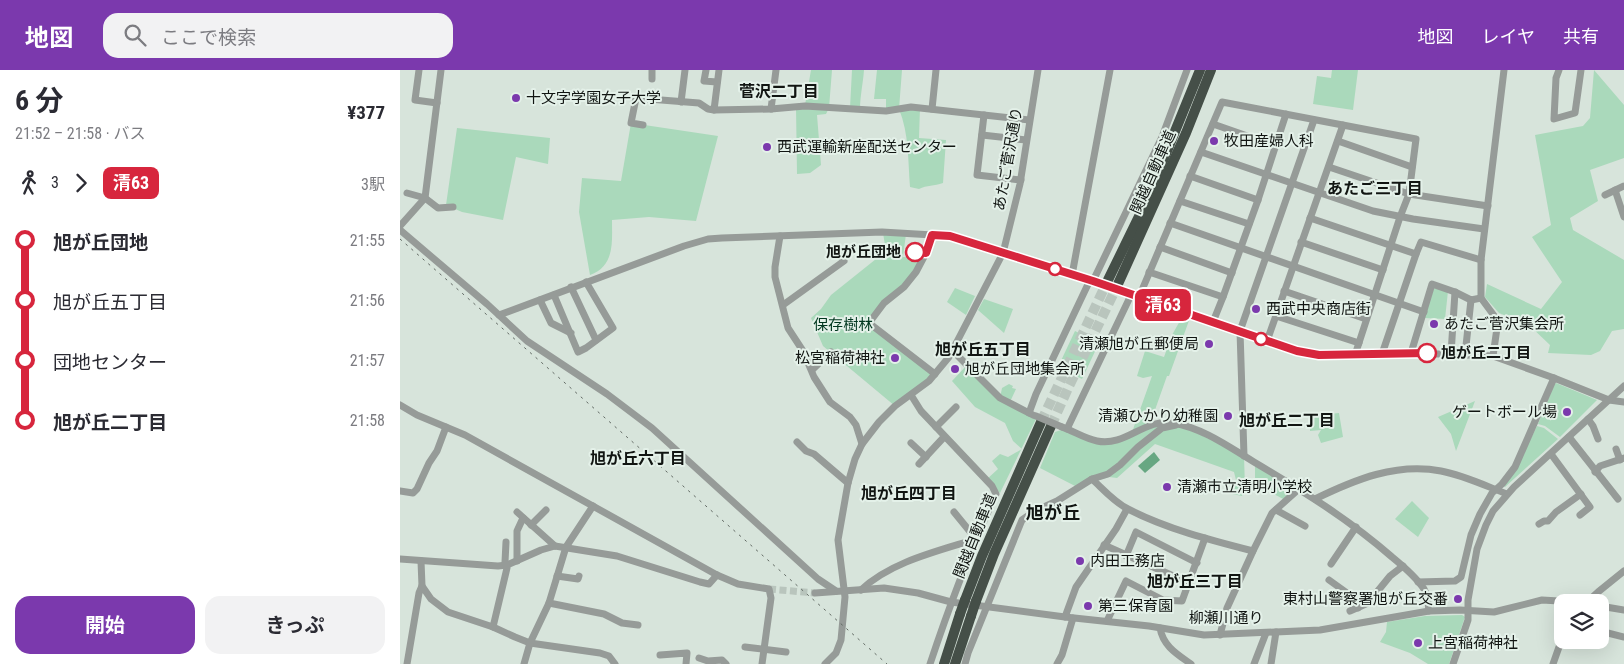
<!DOCTYPE html>
<html lang="ja">
<meta charset="utf-8">
<style>
:root{--surface:#fff;--page:#f2f2f3;--text:#2b2b33;--muted:#7c7c81;--accent:#7b39ad}
body{margin:0;font-family:"Roboto Condensed","Noto Sans JP",sans-serif;background:var(--page);color:var(--text);height:100vh;display:flex;flex-direction:column;font-size:19px;white-space:nowrap}
*{box-sizing:border-box;margin:0}
p{font-size:16px;color:var(--muted)}
.icon{flex:none;width:28px;height:28px;fill:none;stroke:currentColor;stroke-width:2;stroke-linecap:round;stroke-linejoin:round}
.map{position:relative;flex:1;overflow:hidden}
.sheet{display:flex;flex-direction:column;background:var(--surface);width:400px}
.sheet>*{flex:none}
.badge{padding:0 10px;border-radius:8px;font-size:18px;line-height:32px}
.tools{position:absolute;left:1154px;top:524px;display:grid;gap:10px}
.tools a{display:grid;place-items:center;width:55px;height:55px;border-radius:10px;background:var(--surface);box-shadow:0 5px 20px #0002;font-size:25px}
.map>.badge{position:absolute;translate:-50% -50%;box-shadow:0 0 0 2px #fff}
.legs{display:flex;align-items:center;gap:8px;height:55px;padding:0 15px;font-size:16px}
.legs p{margin-inline-start:auto}
.headline{display:flex;align-items:center;justify-content:space-between;height:85px;padding:0 15px}
h1{font-size:28px;font-weight:700;line-height:38px}
.cta{display:flex;gap:10px;margin-top:auto;padding:10px 15px}
.cta a{flex:1;height:58px;border-radius:15px;background:var(--accent);color:#fff;font-size:20px;font-weight:700;line-height:58px;text-align:center}
.cta a+a{background:var(--page);color:var(--text)}
ul{padding:0 15px;list-style:none}
li{display:flex;align-items:center;gap:18px;height:60px;font-size:19px}
li i{display:grid;place-items:center;width:8px;height:100%;margin:0 6px;background:currentColor}
li i::after{content:'';width:12px;height:12px;margin:-6px;border:4px solid;border-radius:50%;background:var(--surface)}
li p{margin-inline-start:auto}
li:first-child i{background:linear-gradient(#0000 50%,currentColor 0)}
li:last-child i{background:linear-gradient(currentColor 50%,#0000 0)}
header{display:flex;align-items:center;gap:30px;box-sizing:border-box;height:70px;padding:0 25px;background:var(--accent);color:#fff}
header strong{font-size:24px}
nav{display:flex;gap:28px;margin-inline-start:auto;font-size:18px}
.search{width:350px;height:45px;background:var(--page);display:flex;align-items:center;gap:12px;box-sizing:border-box;padding:0 18px;border-radius:15px;color:var(--muted);font-size:19px}
main{display:flex;flex:1;min-height:0}
.map>svg:first-child{display:block}
.green{fill:#aad9bb}
.water{fill:#67a782}
.lines{fill:none;stroke-linecap:round;stroke-linejoin:round}
.minor-tunnel{stroke:#b9c5bd;stroke-width:7;stroke-dasharray:7 3.5;stroke-linecap:butt}
.highway-tunnel{stroke:#b9c5bd;stroke-width:10;stroke-dasharray:10 5;stroke-linecap:butt}
.minor{stroke:#969b98;stroke-width:7}
.highway{stroke:#454f48;stroke-width:10}
.rail{stroke:#616963;stroke-width:1;stroke-dasharray:2.5 5;stroke-linecap:butt}
.minor-bridge{stroke:#969b98;stroke-width:7}
.highway-bridge{stroke:#454f48;stroke-width:10}
.line-1-casing{stroke:#fff;stroke-width:11}
.line-1{stroke:#d7263d;stroke-width:8}
.poi-dot{fill:#7b39ad;stroke:#e4f1e9;stroke-width:2}
.stop-1-dot{fill:#fff;stroke:#d7263d;stroke-width:2.5}
.labels{text-anchor:middle;dominant-baseline:central;stroke-width:4;stroke-linejoin:round;paint-order:stroke}
.poi-label{font-size:15px;fill:#111512;stroke:#e4f1e9;text-anchor:start}
.street-label{font-size:15px;fill:#111512;stroke:#e4f1e9}
.stop-label{font-size:15px;font-weight:bold;fill:#111512;stroke:#e4f1e9;text-anchor:end}
.park-label{font-size:15px;fill:#00371f;stroke:#e4f1e9}
.neighbourhood-label{font-size:16px;font-weight:bold;fill:#111512;stroke:#e4f1e9}
.quarter-label{font-size:18px;font-weight:bold;fill:#111512;stroke:#e4f1e9}
</style>
<header>
<strong>地図</strong>
<div class="search"><svg class="icon" aria-label="search" viewBox="0 0 24 24"><circle cx="10" cy="10" r="6"/><path d="M15 15l6 6"/></svg>ここで検索</div>
<nav><a>地図</a><a>レイヤ</a><a>共有</a></nav>
</header>
<main>
<section class="sheet">
<div class="headline"><div><h1>6 分</h1><p>21:52 – 21:58 · バス</p></div><b>¥377</b></div>
<div class="legs"><svg class="icon" aria-label="walk" viewBox="0 0 24 24"><circle cx="13" cy="4" r="2"/><path d="M13 8l-2 6 4 7M11 14l-3 7M7 12l3-4h3l4 4"/></svg>3<svg class="icon" aria-label="forward" viewBox="0 0 24 24"><path d="M9 5l7 7-7 7"/></svg><b class="badge" style="background:#d7263d;color:#fff">清63</b><p>3駅</p></div>
<ul>
<li><i style="color:#d7263d"></i><b>旭が丘団地</b><p>21:55</p></li>
<li><i style="color:#d7263d"></i><span>旭が丘五丁目</span><p>21:56</p></li>
<li><i style="color:#d7263d"></i><span>団地センター</span><p>21:57</p></li>
<li><i style="color:#d7263d"></i><b>旭が丘二丁目</b><p>21:58</p></li>
</ul>
<div class="cta"><a>開始</a><a>きっぷ</a></div>
</section>
<div class="map">
<svg width="1224" height="594" viewBox="0 0 1224 594">
<rect width="100%" height="100%" fill="#d7e4db"/>
<g class="green">
<polygon points="411,0 432,0 429,38 426,44 417,45 421,95 410,103 397,104 396,37 405,35"/>
<path d="M452,0H464C463,14 460,26 460,40L450,38Z"/>
<path d="M477,0H502L499,39L520,38L519,68L546,70L543,113C534,116 527,115 519,119L510,117C508,91 509,63 499,39L486,41V29H474Z"/>
<polygon points="932,0 958,0 953,40 913,34 917,6 931,8"/>
<polygon points="1194,0 1224,35 1224,88 1190,100 1198,131 1170,148 1173,160 1224,190 1224,259 1212,261 1200,281 1191,285 1148,283 1150,275 1130,256 1099,243 1085,227 1087,214 1141,239 1162,212 1132,167 1151,155 1135,65 1183,56 1190,48"/>
<path d="M231,53L318,66L296,151L249,147L212,150C212,172 215,196 190,205L179,142L182,108L221,111Z"/>
<polygon points="57,58 150,68 148,94 116,87 103,150 62,142 46,135"/>
<polygon points="483,163 506,164 503,187 524,188 516,202 469,253 535,304 495,336 423,276 411,248 421,239 431,225 486,181"/>
<polygon points="555,218 575,226 566,245 547,232"/>
<polygon points="1034,218 1048,221 1045,249 1024,248"/>
<polygon points="584,229 613,239 604,263 578,240"/>
<polygon points="785,242 791,245 769,306 767,306 750,354 781,355 844,386 845,418 842,426 832,424 836,410 834,402 755,374 717,408 709,407 677,417 640,398 655,362 661,360 697,371 731,365 752,306 743,308 737,306 745,281 764,287 772,265"/>
<polygon points="675,261 699,273 682,309 658,297"/>
<polygon points="567,295 600,328 602,318 609,314 613,316 612,318 616,319 609,334 636,349 600,423 586,410 598,399 592,391 600,384 608,387 622,379 613,371 605,353 575,337 552,311"/>
<polygon points="1156,313 1197,330 1160,367 1145,356 1138,354 1154,315"/>
<polygon points="1075,331 1056,381 1051,364 1038,347"/>
<polygon points="939,343 943,367 921,373 918,365 921,360 910,361 910,352 917,345"/>
<polygon points="1137,356 1144,358 1158,369 1105,417 1104,416 1119,392"/>
<polygon points="855,393 899,419 887,431 855,414"/>
<polygon points="1012,431 1029,448 1018,467 995,449"/>
<polygon points="1062,545 1065,547 1049,594 1028,594 1010,583 980,572 986,562 987,552 1025,546"/>
</g>
<polygon class="water" points="754,382 760,390 745,403 738,396"/>
<g class="lines">
<polyline class="minor-tunnel" points="369,519 415,523"/>
<g class="highway-tunnel">
<polyline points="641,352 708,210"/>
<polyline points="651,356 669,316 718,214"/>
</g>
<g class="minor">
<polyline points="19,0 15,30 37,33"/>
<polyline points="252,0 252,9"/>
<polyline points="306,0 304,11 317,12"/>
<polyline points="319,0 314,40 371,39 405,36 486,41 511,37 629,50"/>
<polyline points="1159,0 1156,8 1154,49 1175,43 1181,0"/>
<polyline points="281,32 285,0"/>
<polyline points="371,39 376,0"/>
<polyline points="532,39 536,0"/>
<polyline points="584,45 577,105 621,110"/>
<polyline points="813,54 876,76"/>
<polyline points="243,55 231,53 236,28 299,33 308,39 314,40"/>
<polyline points="582,65 626,70"/>
<polyline points="938,71 1012,97"/>
<polyline points="801,82 973,141 1013,149 1084,159"/>
<polyline points="929,97 1009,124 1088,136"/>
<polyline points="790,106 858,130"/>
<polyline points="1215,120 1224,147"/>
<polyline points="7,123 25,128 38,138 53,137"/>
<polyline points="1205,125 1224,116"/>
<polyline points="780,131 849,154"/>
<polyline points="910,148 1016,184"/>
<polyline points="770,153 1024,242"/>
<polyline points="0,156 25,128 41,0"/>
<polyline points="0,160 87,234 127,271 207,324 252,358 418,509 436,521"/>
<polyline points="532,165 526,183 516,202 504,217 484,233 469,253 535,304"/>
<polyline points="380,166 375,197 375,207 388,258 403,281 414,307 430,332 450,347 456,355 462,374"/>
<polyline points="901,172 983,200"/>
<polyline points="760,177 832,203"/>
<polyline points="749,202 823,227"/>
<polyline points="672,205 710,0"/>
<polyline points="693,211 762,67 787,0"/>
<polyline points="171,217 196,270"/>
<polyline points="884,221 966,249"/>
<polyline points="725,223 897,281 919,285 1011,283 1093,286 1154,308 1209,330 1224,332"/>
<polyline points="154,225 178,282 186,278 213,258 186,212"/>
<polyline points="739,227 822,32 1016,69 1009,124 1000,147 955,285"/>
<polyline points="140,230 151,253 171,263"/>
<polyline points="383,235 444,191 440,185"/>
<polyline points="99,245 284,176 308,169 322,168 482,162 550,166 698,213"/>
<polyline points="876,246 959,273"/>
<polyline points="813,252 823,227 858,130 886,44"/>
<polyline points="867,271 943,55"/>
<polyline points="553,281 600,328 633,345"/>
<polyline points="1011,283 1032,214 1055,222 1071,230 1081,228"/>
<polyline points="982,284 1016,184 1021,172 1081,190"/>
<polyline points="1051,284 1055,222"/>
<polyline points="1065,285 1071,230"/>
<polyline points="1093,286 1098,251 1081,228 1081,190 1104,0"/>
<polyline points="412,300 431,282"/>
<path d="M511,325L521,341L592,416L596,424C570,481 550,534 530,594"/>
<polyline points="0,335 17,345 65,365 317,505 338,514 369,519 371,528 362,594"/>
<polyline points="629,343 636,324 690,210"/>
<polyline points="1188,349 1193,356 1198,369"/>
<polyline points="536,357 556,337"/>
<path d="M662,357C673,361 686,369 697,371C726,377 744,348 773,353C803,358 829,377 854,392C903,421 950,450 992,487C1003,496 1016,507 1024,519C1028,526 1028,534 1029,541"/>
<polyline points="667,359 731,225"/>
<polyline points="1169,367 1218,429"/>
<polyline points="397,372 406,381 414,384 448,413"/>
<polyline points="511,373 526,387"/>
<polyline points="1216,379 1220,390"/>
<polyline points="1151,384 1190,437 1180,445"/>
<polyline points="844,386 840,261 914,50"/>
<polyline points="519,394 544,367"/>
<polyline points="1195,402 1200,396 1224,388"/>
<polyline points="692,409 708,404 720,395 738,377 762,358 776,355"/>
<polyline points="0,421 13,423 17,419 29,393 37,381 46,357"/>
<path d="M915,429C954,410 997,392 1041,401C1063,405 1086,416 1107,424"/>
<polyline points="876,440 905,456"/>
<polyline points="117,442 155,476"/>
<polyline points="1139,454 1144,451 1148,451 1156,442 1181,424"/>
<polyline points="131,455 146,440"/>
<polyline points="704,475 789,513"/>
<polyline points="726,486 736,462 797,493"/>
<polyline points="0,489 98,496 107,495 141,480 155,476 217,486 300,512 309,514 317,505"/>
<polyline points="117,491 117,461 123,448"/>
<polyline points="931,494 956,457"/>
<polyline points="157,506 178,509 179,506"/>
<polyline points="929,510 954,528 958,538"/>
<polyline points="1018,512 1055,511 1061,507 1071,465 1080,444 1092,423 1102,414 1115,397 1154,308"/>
<polyline points="22,516 31,529 48,542 93,557 115,567 130,573 200,583 209,586 215,594"/>
<path d="M461,520C490,492 538,481 576,469L554,442"/>
<polyline points="415,523 484,518 518,523 551,532 665,547 749,556 804,565 920,560 1029,541 1060,540 1094,542 1142,530 1176,532"/>
<polyline points="1187,532 1198,522 1224,501"/>
<polyline points="149,533 204,544 222,553 238,555"/>
<polyline points="1200,536 1224,540"/>
<polyline points="950,541 968,533 990,506 1003,496"/>
<polyline points="665,547 676,517 716,459 727,439"/>
<polyline points="707,551 726,511 763,530 782,531 805,468"/>
<polyline points="93,557 107,498 105,492 106,472"/>
<path d="M760,558C763,576 777,584 791,594"/>
<polyline points="1200,561 1224,567"/>
<polyline points="820,565 827,538 853,481 872,443 899,419"/>
<polyline points="345,577 386,582"/>
<polyline points="260,585 287,583 286,594"/>
<polyline points="299,588 308,591 322,590 326,594"/>
<polyline points="7,594 19,523 22,516 21,491"/>
<polyline points="124,594 130,573 149,533 166,477 193,436"/>
<polyline points="425,594 436,583 441,570 445,527 438,470 448,413 455,389 462,374 479,352 495,336 529,311 549,287 603,183 620,114 638,0"/>
<path d="M565,594L568,583L622,450L635,441L657,431L692,409C703,419 714,432 728,439C767,459 810,470 853,481"/>
<polyline points="657,594 662,585 673,548"/>
<polyline points="854,594 866,563"/>
<polyline points="871,594 876,562"/>
<polyline points="1053,594 1068,550 1068,530 1077,479 1086,455 1093,441 1114,417 1224,316"/>
<polyline points="1153,594 1159,577 1164,570"/>
</g>
<g class="highway">
<polyline points="708,210 747,130 800,0"/>
<polyline points="718,214 786,63 811,0"/>
<polyline points="565,530 582,486 641,352"/>
<polyline points="576,531 594,484 651,356"/>
<polyline points="544,594 560,544"/>
<polyline points="555,594 571,546"/>
</g>
<polyline class="rail" points="0,169 487,594"/>
<g class="minor-bridge">
<polyline points="698,213 725,223"/>
<polyline points="636,346 662,357"/>
</g>
<g class="highway-bridge">
<polyline points="560,544 565,530"/>
<polyline points="571,546 576,531"/>
</g>
</g>
<g class="lines">
<g class="line-1-casing">
<polyline id="line-1" points="515,182 526,183 532,165 550,166 693,211 897,281 919,285 1027,283"/>
</g>
<use href="#line-1" class="line-1"/>
</g>
<g class="poi-dot">
<circle cx="116" cy="28" r="5"/>
<circle cx="814" cy="71" r="5"/>
<circle cx="367" cy="77" r="5"/>
<circle cx="856" cy="239" r="5"/>
<circle cx="1034" cy="254" r="5"/>
<circle cx="809" cy="274" r="5"/>
<circle cx="495" cy="288" r="5"/>
<circle cx="555" cy="299" r="5"/>
<circle cx="1167" cy="342" r="5"/>
<circle cx="828" cy="346" r="5"/>
<circle cx="767" cy="417" r="5"/>
<circle cx="680" cy="491" r="5"/>
<circle cx="1058" cy="529" r="5"/>
<circle cx="688" cy="536" r="5"/>
<circle cx="1018" cy="573" r="5"/>
</g>
<g class="stop-1-dot">
<circle cx="515" cy="182" r="9"/>
<circle cx="655" cy="199" r="6"/>
<circle cx="861" cy="269" r="6"/>
<circle cx="1027" cy="283" r="9"/>
</g>
<g class="labels">
<g class="poi-label">
<text x="126" y="28">十文字学園女子大学</text>
<text x="824" y="71">牧田産婦人科</text>
<text x="377" y="77">西武運輸新座配送センター</text>
<text x="866" y="239">西武中央商店街</text>
<text x="1044" y="254">あたご菅沢集会所</text>
<text x="799" y="274" text-anchor="end">清瀬旭が丘郵便局</text>
<text x="485" y="288" text-anchor="end">松宮稲荷神社</text>
<text x="565" y="299">旭が丘団地集会所</text>
<text x="1157" y="342" text-anchor="end">ゲートボール場</text>
<text x="818" y="346" text-anchor="end">清瀬ひかり幼稚園</text>
<text x="777" y="417">清瀬市立清明小学校</text>
<text x="690" y="491">内田工務店</text>
<text x="1048" y="529" text-anchor="end">東村山警察署旭が丘交番</text>
<text x="698" y="536">第三保育園</text>
<text x="1028" y="573">上宮稲荷神社</text>
</g>
<g class="street-label">
<text transform="translate(608 89) rotate(-80)">あたご菅沢通り</text>
<text transform="translate(753 102) rotate(-66)">関越自動車道</text>
<text transform="translate(575 466) rotate(-68)">関越自動車道</text>
<text x="826" y="548">柳瀬川通り</text>
</g>
<g class="stop-label">
<text x="501" y="182">旭が丘団地</text>
<text x="1041" y="283" text-anchor="start">旭が丘二丁目</text>
</g>
<g class="park-label">
<text x="443" y="255">保存樹林</text>
</g>
<g class="neighbourhood-label">
<text x="379" y="21">菅沢二丁目</text>
<text x="975" y="118">あたご三丁目</text>
<text x="583" y="279">旭が丘五丁目</text>
<text x="887" y="350">旭が丘二丁目</text>
<text x="238" y="388">旭が丘六丁目</text>
<text x="509" y="423">旭が丘四丁目</text>
<text x="795" y="511">旭が丘三丁目</text>
</g>
<g class="quarter-label">
<text x="653" y="442">旭が丘</text>
</g>
</g>
</svg>
<div class="tools">
<a><svg class="icon" aria-label="layers" viewBox="0 0 24 24"><path d="M12 4l9 5-9 5-9-5zM3 14l9 5 9-5"/></svg></a>
</div>
<b class="badge" style="left:763px;top:235px;background:#d7263d;color:#fff">清63</b>
</div>
</main>
